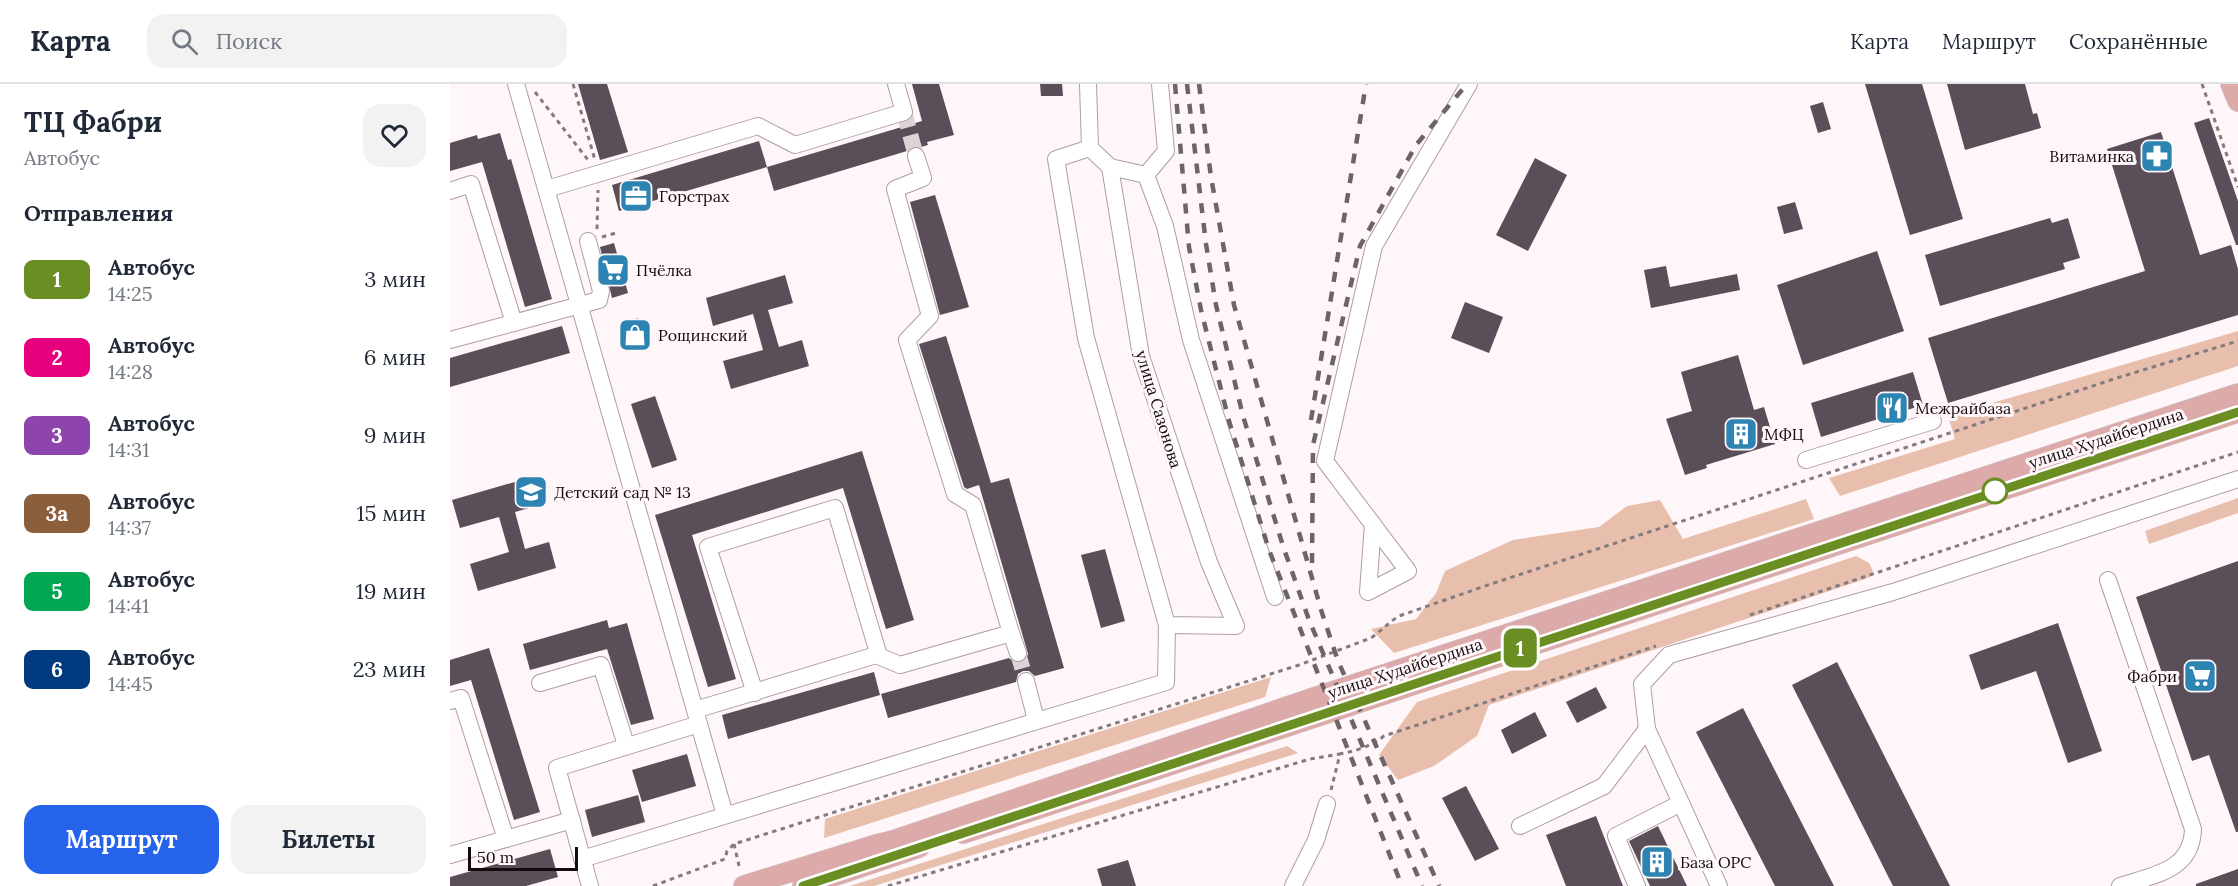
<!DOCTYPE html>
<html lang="ru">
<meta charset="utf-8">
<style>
:root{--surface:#fff;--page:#f2f2f3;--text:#1f2937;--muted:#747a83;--line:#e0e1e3;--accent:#2563eb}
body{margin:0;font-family:Lora,serif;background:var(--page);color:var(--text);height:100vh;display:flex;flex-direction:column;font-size:22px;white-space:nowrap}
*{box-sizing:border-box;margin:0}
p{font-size:20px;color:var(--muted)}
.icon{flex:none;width:33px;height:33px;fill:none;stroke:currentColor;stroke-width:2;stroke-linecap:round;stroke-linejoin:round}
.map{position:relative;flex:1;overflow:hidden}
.drawer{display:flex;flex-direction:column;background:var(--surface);width:450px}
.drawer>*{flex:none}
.badge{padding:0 12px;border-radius:9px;font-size:21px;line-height:39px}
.scale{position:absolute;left:18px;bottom:15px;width:110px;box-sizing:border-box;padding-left:6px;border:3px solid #130c0e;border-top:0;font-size:16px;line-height:21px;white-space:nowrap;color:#130c0e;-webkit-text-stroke:4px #fef6f8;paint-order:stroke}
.map>.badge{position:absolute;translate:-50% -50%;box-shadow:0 0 0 3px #fff}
h2{padding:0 24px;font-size:22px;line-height:54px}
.round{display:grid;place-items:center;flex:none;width:63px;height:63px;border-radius:18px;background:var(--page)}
.headline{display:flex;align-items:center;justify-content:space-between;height:102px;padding:0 24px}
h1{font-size:28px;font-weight:700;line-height:45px}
.cta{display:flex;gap:12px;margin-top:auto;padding:12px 24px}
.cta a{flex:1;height:69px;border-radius:18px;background:var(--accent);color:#fff;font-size:24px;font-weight:700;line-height:69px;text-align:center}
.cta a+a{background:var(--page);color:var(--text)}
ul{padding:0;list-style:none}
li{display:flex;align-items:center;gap:18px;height:78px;padding:0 24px}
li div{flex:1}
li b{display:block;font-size:22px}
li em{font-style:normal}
li .badge{min-width:66px;font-weight:700;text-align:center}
header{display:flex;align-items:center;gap:36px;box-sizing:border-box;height:84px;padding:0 30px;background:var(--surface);border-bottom:2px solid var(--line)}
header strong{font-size:28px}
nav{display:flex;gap:33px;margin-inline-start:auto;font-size:21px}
.search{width:420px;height:54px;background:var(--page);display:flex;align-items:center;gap:15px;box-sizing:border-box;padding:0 21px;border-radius:18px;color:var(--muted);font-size:22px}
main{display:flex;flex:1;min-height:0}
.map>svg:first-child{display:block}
.green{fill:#e8beac}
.building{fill:#5a4e58}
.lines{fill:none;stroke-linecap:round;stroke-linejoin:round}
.minor-tunnel{stroke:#dbd3d5;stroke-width:16;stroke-dasharray:16 8;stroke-linecap:butt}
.minor-casing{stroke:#b09da3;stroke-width:18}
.major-casing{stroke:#d5d3d4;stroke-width:22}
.path{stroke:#837c7e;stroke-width:3;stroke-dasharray:4.5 4.5;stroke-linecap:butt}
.minor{stroke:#fff;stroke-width:16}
.major{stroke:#daa;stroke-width:21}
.rail{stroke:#6c6466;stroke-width:4.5;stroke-dasharray:10 10;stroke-linecap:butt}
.line-casing{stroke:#fff;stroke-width:14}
.line{stroke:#6b8e23;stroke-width:9}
.stop-dot{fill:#fff;stroke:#6b8e23;stroke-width:3}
.labels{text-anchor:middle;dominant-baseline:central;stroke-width:6;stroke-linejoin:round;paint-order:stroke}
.poi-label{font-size:16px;fill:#130c0e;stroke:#fef6f8;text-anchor:start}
.street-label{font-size:16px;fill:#130c0e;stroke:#fef6f8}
</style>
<header>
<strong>Карта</strong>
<div class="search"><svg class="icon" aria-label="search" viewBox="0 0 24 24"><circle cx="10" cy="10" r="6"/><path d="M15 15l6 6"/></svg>Поиск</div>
<nav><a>Карта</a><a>Маршрут</a><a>Сохранённые</a></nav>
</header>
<main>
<section class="drawer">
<div class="headline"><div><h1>ТЦ Фабри</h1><p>Автобус</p></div><a class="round"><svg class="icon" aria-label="heart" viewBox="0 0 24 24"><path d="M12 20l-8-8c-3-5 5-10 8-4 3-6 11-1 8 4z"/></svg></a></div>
<h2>Отправления</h2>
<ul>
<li><span class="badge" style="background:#6b8e23;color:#fff">1</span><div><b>Автобус</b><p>14:25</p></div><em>3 мин</em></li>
<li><span class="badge" style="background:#e6007e;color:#fff">2</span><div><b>Автобус</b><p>14:28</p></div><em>6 мин</em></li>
<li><span class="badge" style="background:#8e44ad;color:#fff">3</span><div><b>Автобус</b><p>14:31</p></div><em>9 мин</em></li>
<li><span class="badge" style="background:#8b5e3c;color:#fff">3а</span><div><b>Автобус</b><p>14:37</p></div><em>15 мин</em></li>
<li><span class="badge" style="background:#00a651;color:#fff">5</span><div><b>Автобус</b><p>14:41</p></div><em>19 мин</em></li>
<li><span class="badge" style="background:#003b80;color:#fff">6</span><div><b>Автобус</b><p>14:45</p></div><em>23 мин</em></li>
</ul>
<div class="cta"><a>Маршрут</a><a>Билеты</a></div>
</section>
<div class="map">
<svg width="1788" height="802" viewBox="0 0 1788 802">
<rect width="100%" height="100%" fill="#fef6f8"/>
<g class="green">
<polygon points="1788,247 1788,282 1390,412 1379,394 1505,355 1498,332"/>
<polygon points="1788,414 1788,429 1699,460 1695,447"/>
<polygon points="1356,415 1364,435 944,569 921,545 966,535 986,509 995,487 1063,456 1149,443 1177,422 1210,416 1233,455"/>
<polygon points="1406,472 1419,479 1423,487 1420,493 1412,496 1039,621 1027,652 984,682 948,696 929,671 967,618"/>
<polygon points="821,593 815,613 374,754 375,735"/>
<polygon points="837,662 848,669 424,802 400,802"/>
</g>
<g class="building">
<polygon points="128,0 157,0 178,68 150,76"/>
<polygon points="462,0 489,0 504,51 477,58 478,61 471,63 463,62 457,67 324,107 317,83 472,37"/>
<polygon points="590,0 612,0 613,12 591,12"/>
<polygon points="1415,0 1472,0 1513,135 1460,151"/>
<polygon points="1497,0 1575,0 1583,30 1587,29 1591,44 1515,66"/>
<polygon points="1373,18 1381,45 1368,49 1360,22"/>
<polygon points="1759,34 1788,117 1788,161 1786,161 1744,39"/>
<polygon points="1711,48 1750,171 1781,161 1788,185 1788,231 1498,319 1478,254 1695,187 1657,65"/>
<polygon points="50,49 58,76 61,75 102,215 75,223 32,78 0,87 0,59 27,51 28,55"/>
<polygon points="309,57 317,83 169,127 162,101"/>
<polygon points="1085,74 1117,91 1078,167 1046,151"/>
<polygon points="485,111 519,223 490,231 460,118"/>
<polygon points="1345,118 1353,145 1334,150 1327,123"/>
<polygon points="1600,134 1602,139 1618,134 1630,174 1613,179 1615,185 1490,222 1475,171"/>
<polygon points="164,159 178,209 162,214 150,163"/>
<polygon points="1427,167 1454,247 1353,281 1327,201"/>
<polygon points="1216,182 1220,203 1287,190 1290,206 1201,224 1194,186"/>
<polygon points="335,191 343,219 318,226 329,263 352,256 359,282 281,305 273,277 313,266 303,230 263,242 256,214"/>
<polygon points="1015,218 1053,233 1039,269 1001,254"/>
<polygon points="188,234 197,263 182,267 174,238"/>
<polygon points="112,242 120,269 0,303 0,274"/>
<polygon points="496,252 541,399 559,394 614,584 585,592 579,587 573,587 568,590 566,598 438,634 431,610 559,574 565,579 571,579 576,575 578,570 529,401 517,405 514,403 469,260"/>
<polygon points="1288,271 1304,326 1314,323 1325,360 1256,381 1257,384 1235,391 1216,335 1242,327 1231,288"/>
<polygon points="1463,288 1473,321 1371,353 1361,319"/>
<polygon points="205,312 227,376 202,384 181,320"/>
<polygon points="412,367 464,536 436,545 393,404 242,451 286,595 258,603 205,431"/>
<polygon points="82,393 90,421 65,428 75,465 99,458 106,484 28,507 20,480 59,468 49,433 10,444 2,416"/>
<polygon points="655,465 675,537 651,544 631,471"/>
<polygon points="1788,477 1788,748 1786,748 1759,671 1742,677 1686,513"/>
<polygon points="157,536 159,544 177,539 204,635 181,641 157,565 80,586 73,560"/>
<polygon points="1608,539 1652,667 1618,679 1586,587 1531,606 1519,571"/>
<polygon points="39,564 90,728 64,736 21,596 0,602 0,576"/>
<polygon points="1387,578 1500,802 1443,802 1342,601"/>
<polygon points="424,588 430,611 278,655 272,631"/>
<polygon points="1146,603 1157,624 1127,639 1116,618"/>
<polygon points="1293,624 1384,802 1325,802 1246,648"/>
<polygon points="1085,628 1097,652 1062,670 1051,646"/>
<polygon points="237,670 246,702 192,718 182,686"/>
<polygon points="1016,702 1049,765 1025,777 992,714"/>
<polygon points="188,711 195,738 142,753 135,726"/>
<polygon points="1146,732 1173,802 1116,802 1096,751"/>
<polygon points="1208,742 1237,802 1200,802 1179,757"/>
<polygon points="100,765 108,793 76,802 0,802 0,793"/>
<polygon points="678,776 686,802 652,802 647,785"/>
<polygon points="1788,785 1788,802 1746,802 1746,800"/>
</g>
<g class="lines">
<g class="minor-tunnel">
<polyline points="454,28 466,72"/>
<polyline points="568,569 576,597"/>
</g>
<g class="minor-casing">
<g id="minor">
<polyline points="66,0 275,731"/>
<polyline points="638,0 640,64 660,83 691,272 759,478 786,542 717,541 636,254 606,75 640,64"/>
<polyline points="466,72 473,94 445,105 480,232 457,256 505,410 523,421 561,549"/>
<polyline points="660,83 696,91 715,142 741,256 825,513"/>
<polyline points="696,91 716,67 710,0"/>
<polyline points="97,105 308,42 345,61 454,28 446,0"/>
<polyline points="0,107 21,100 64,239"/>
<polyline points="0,256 149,216 151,207 138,157"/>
<polyline points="1356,376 1483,337"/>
<polyline points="923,440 918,508 958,487 875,377 924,162 1019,0"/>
<path d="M1658,496L1743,745C1742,787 1703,791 1670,802"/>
<polyline points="576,597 586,636"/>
<polyline points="90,599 151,581 176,661"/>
<polyline points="305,609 258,463 385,424 429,572"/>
<polyline points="0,617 11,614 56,755"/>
<polyline points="245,626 426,571 450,581 561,549 568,569"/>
<polyline points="1070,742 1154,702 1197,645"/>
<polyline points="0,771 122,736"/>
<polyline points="132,775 716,598 717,541"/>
<polyline points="140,802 107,684 249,640"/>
<polyline points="843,802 866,756 877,720"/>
<polyline points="1187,802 1166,752 1231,719"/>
<polyline points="1269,802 1197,645 1192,600 1219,571 1443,508 1788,395"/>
</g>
</g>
<g class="major-casing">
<g id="major">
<polyline points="1781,0 1788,17"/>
<polyline points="513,749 1788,328"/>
<polyline points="294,802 426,761 443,757 864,614 1788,310"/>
<polyline points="353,802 469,763"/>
</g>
</g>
<g class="path">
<polyline points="123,0 145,76"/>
<polyline points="1752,0 1788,103"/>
<polyline points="85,8 138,76"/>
<polyline points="147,145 148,106"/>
<polyline points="152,153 169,148"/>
<polyline points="1300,531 1788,368"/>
<path d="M881,706L890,670C906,667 921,662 934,652L1206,562"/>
<polyline points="284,760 290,786"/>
<path d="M203,802L275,775L277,767L284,760L849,581L921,554C931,547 938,539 949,532L1041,500L1670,293L1788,257"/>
<polyline points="438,802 860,675 890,670"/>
</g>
<use href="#minor" class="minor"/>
<use href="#major" class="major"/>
<g class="rail">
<polyline points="725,0 739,163 751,226 779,337 819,466 952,802"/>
<polyline points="737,0 756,160 766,221 793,332 833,462 859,536 972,802"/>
<polyline points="749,0 761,93 784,221 872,529 888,577 989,802"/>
<polyline points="861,336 916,0"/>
<polyline points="862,479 863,361 910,162 966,61 1017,0"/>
</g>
</g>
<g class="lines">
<g class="line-casing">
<polyline id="line" points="353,802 1788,328"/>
</g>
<use href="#line" class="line"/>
</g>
<defs>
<g id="pharmacy-square" transform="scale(1.725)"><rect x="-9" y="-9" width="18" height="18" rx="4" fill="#2d84b3" stroke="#fef6f8"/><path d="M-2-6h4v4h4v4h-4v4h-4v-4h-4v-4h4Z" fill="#fff"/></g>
<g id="office-square" transform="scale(1.725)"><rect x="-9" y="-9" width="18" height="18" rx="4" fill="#2d84b3" stroke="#fef6f8"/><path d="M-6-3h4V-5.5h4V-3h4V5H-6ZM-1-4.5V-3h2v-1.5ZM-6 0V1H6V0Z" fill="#fff"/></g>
<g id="supermarket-square" transform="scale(1.725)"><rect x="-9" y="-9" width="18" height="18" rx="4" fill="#2d84b3" stroke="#fef6f8"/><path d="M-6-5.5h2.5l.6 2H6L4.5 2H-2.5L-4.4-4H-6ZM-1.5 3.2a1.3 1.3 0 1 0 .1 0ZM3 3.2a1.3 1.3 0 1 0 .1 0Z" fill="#fff"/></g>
<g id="shop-square" transform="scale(1.725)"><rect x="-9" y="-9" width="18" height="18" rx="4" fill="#2d84b3" stroke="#fef6f8"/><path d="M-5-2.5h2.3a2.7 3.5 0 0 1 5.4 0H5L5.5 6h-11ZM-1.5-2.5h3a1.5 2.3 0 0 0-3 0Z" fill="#fff"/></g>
<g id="restaurant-square" transform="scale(1.725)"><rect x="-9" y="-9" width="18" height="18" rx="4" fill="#2d84b3" stroke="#fef6f8"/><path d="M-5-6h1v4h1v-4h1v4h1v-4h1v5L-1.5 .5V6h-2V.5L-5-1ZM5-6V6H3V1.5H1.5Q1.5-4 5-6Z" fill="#fff"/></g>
<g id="building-square" transform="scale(1.725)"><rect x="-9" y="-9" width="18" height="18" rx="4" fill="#2d84b3" stroke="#fef6f8"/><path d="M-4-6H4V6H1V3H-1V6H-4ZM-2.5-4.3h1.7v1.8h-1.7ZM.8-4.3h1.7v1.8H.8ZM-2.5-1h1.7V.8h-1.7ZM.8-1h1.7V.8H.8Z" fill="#fff"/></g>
<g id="school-square" transform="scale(1.725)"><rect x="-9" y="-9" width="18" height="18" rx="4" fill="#2d84b3" stroke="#fef6f8"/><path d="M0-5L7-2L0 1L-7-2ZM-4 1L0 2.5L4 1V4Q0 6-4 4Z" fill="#fff"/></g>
</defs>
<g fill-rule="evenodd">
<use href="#pharmacy-square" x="1707" y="72"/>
<use href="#office-square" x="186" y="112"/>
<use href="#supermarket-square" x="163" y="186"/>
<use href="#shop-square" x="185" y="251"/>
<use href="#restaurant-square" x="1442" y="324"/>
<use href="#building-square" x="1291" y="350"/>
<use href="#school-square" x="81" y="408"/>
<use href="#supermarket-square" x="1750" y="592"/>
<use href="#building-square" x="1207" y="778"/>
</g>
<circle class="stop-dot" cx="1545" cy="407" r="12"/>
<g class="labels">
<g class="poi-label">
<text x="1684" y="72" text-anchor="end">Витаминка</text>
<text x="209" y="112">Горстрах</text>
<text x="186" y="186">Пчёлка</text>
<text x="208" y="251">Рощинский</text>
<text x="1465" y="324">Межрайбаза</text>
<text x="1314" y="350">МФЦ</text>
<text x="104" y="408">Детский сад № 13</text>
<text x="1727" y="592" text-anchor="end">Фабри</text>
<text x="1230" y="778">База ОРС</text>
</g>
<g class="street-label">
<text transform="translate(709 325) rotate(73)">улица Сазонова</text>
<text transform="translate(1656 354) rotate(-18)">улица Худайбердина</text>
<text transform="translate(955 584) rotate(-18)">улица Худайбердина</text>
</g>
</g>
</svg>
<div class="scale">50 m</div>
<b class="badge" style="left:1070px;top:564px;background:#6b8e23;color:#fff">1</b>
</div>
</main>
